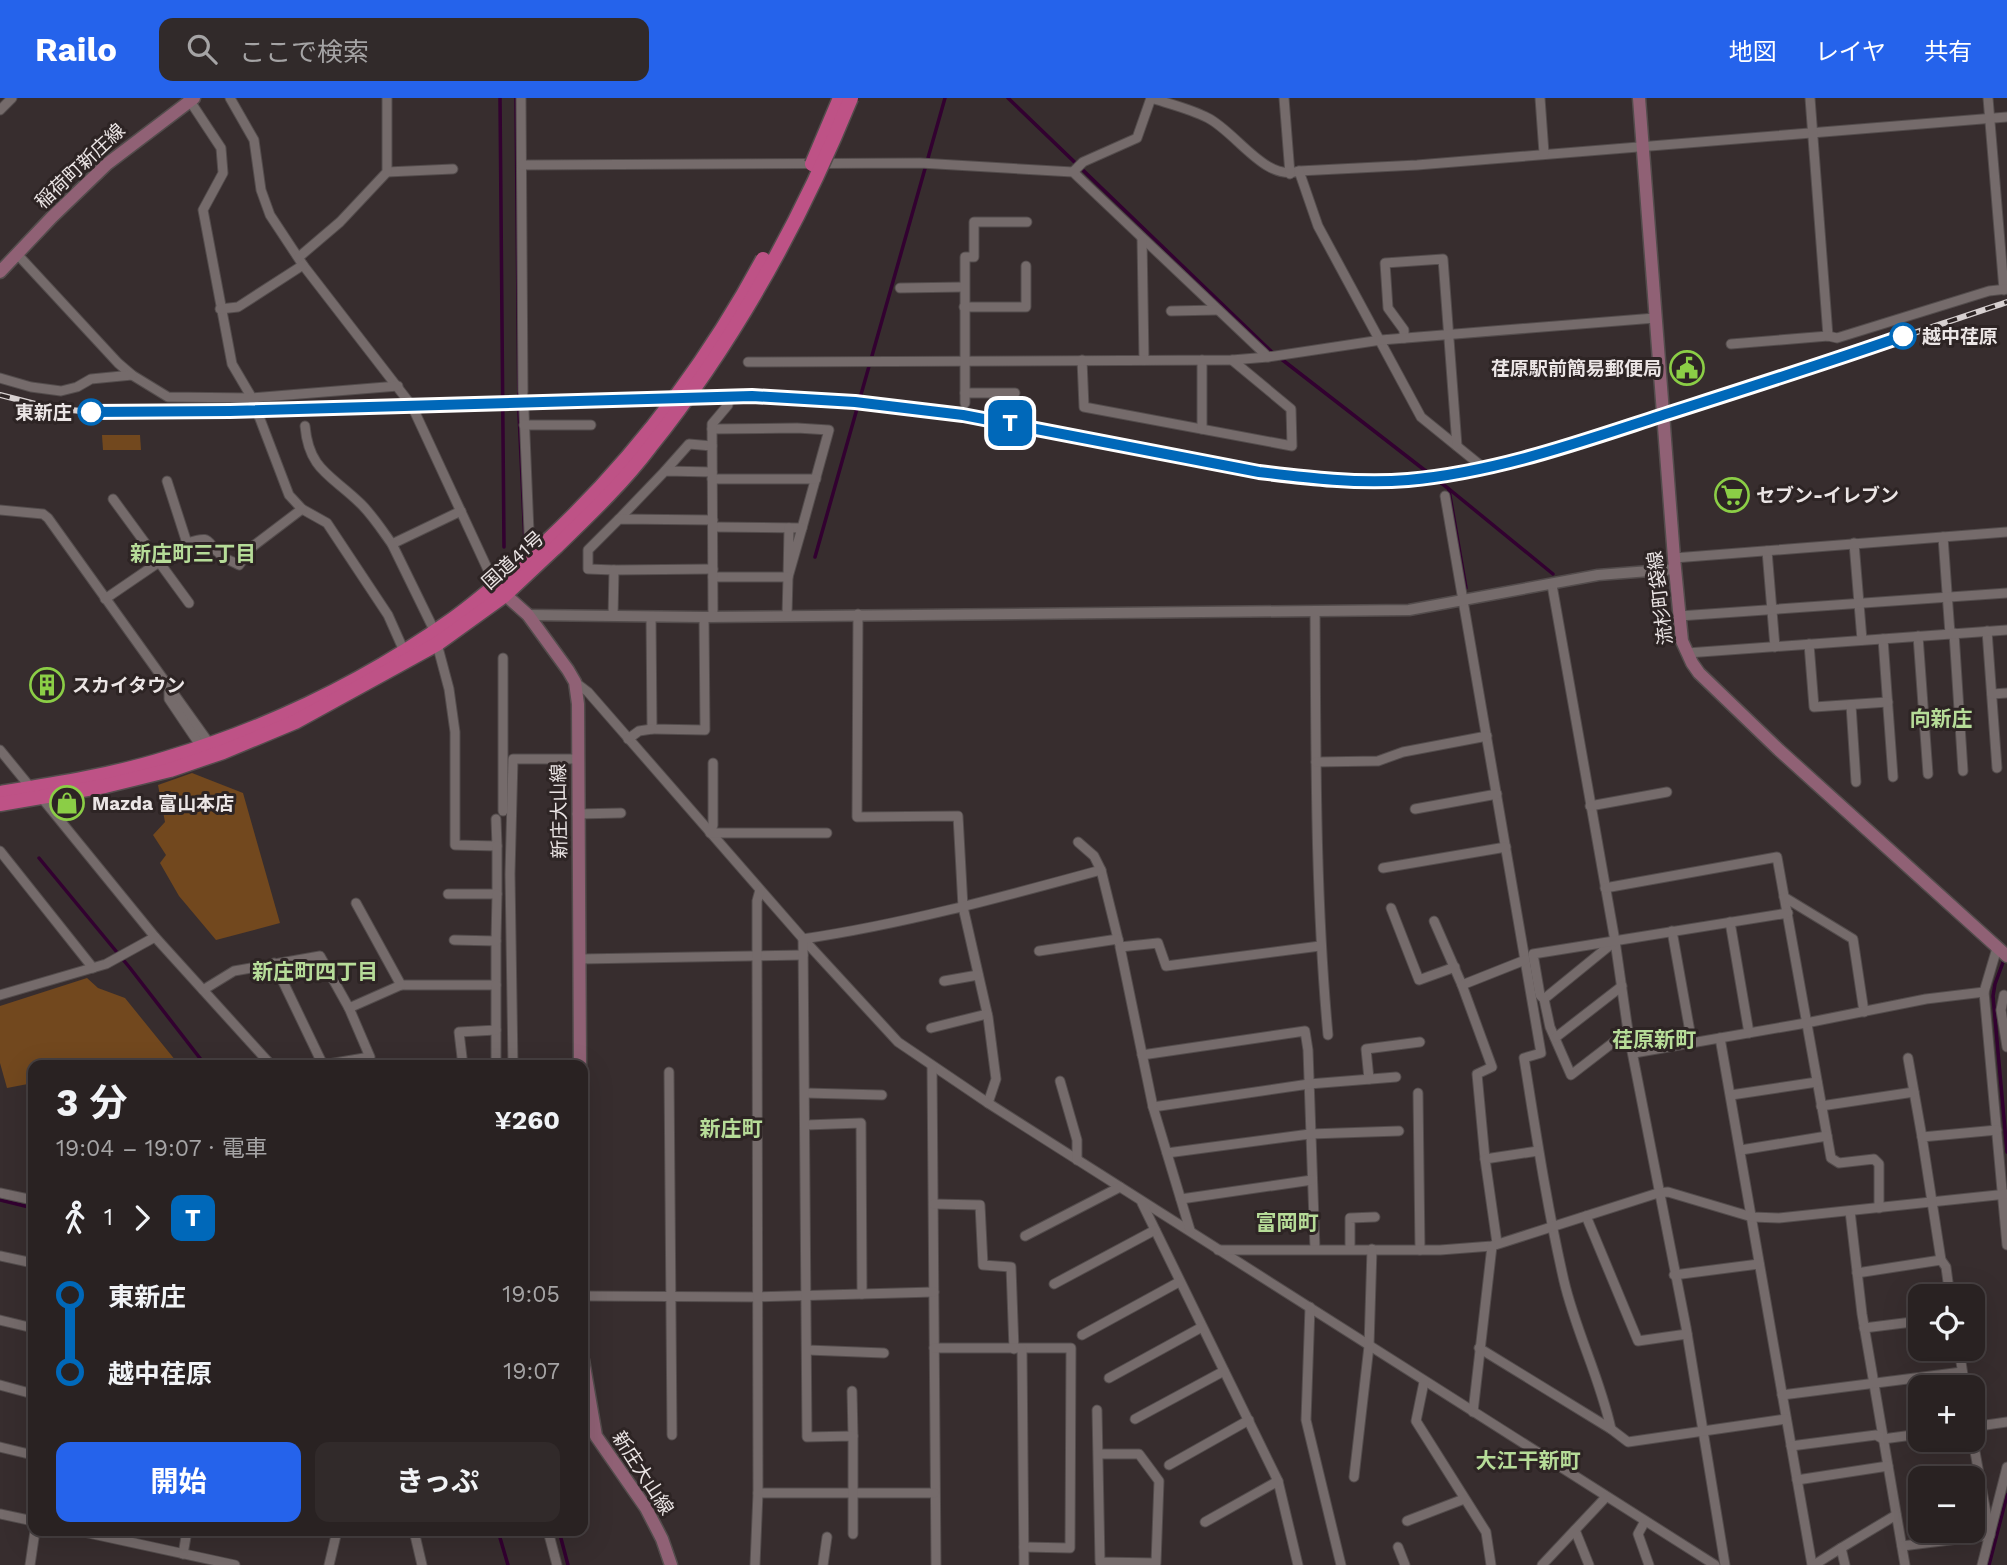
<!DOCTYPE html>
<html lang="ja">
<meta charset="utf-8">
<style>
:root{--surface:#292222;--page:#312a2a;--text:#f1f3f6;--muted:#a5a4a5;--line:#453f40;--accent:#2563eb}
body{margin:0;font-family:"Work Sans","Noto Sans JP",sans-serif;background:var(--page);color:var(--text);height:100vh;display:flex;flex-direction:column;font-size:26px;white-space:nowrap}
*{box-sizing:border-box;margin:0}
p{font-size:23px;color:var(--muted)}
.icon{flex:none;width:38px;height:38px;fill:none;stroke:currentColor;stroke-width:2;stroke-linecap:round;stroke-linejoin:round}
.map{position:relative;flex:1;overflow:hidden}
.sheet{position:absolute;left:28px;top:962px;width:560px;height:476px;display:flex;flex-direction:column;background:var(--surface);border-radius:14px;box-shadow:0 7px 28px #0002,0 0 0 2px var(--line)}
.sheet>*{flex:none}
.badge{padding:0 14px;border-radius:10px;font-size:24px;line-height:46px}
.controls{position:absolute;left:1908px;top:1186px;display:grid;gap:14px}
.controls a{display:grid;place-items:center;width:77px;height:77px;border-radius:14px;background:var(--surface);box-shadow:0 7px 28px #0002,0 0 0 2px var(--line);font-size:35px}
.map>.badge{position:absolute;translate:-50% -50%;box-shadow:0 0 0 4px #fff}
.legs{display:flex;align-items:center;gap:10px;height:77px;padding:0 28px;font-size:23px}
.legs p{margin-inline-start:auto}
.head{display:flex;align-items:center;justify-content:space-between;height:119px;padding:0 28px}
h1{font-size:38px;font-weight:700;line-height:52px}
.button{display:flex;gap:14px;margin-top:auto;padding:14px 28px}
.button a{flex:1;height:80px;border-radius:14px;background:var(--accent);color:#fff;font-size:28px;font-weight:700;line-height:80px;text-align:center}
.button a+a{background:var(--page);color:var(--text)}
ul{padding:0 28px;list-style:none}
li{display:flex;align-items:center;gap:24px;height:77px;font-size:26px}
li i{display:grid;place-items:center;width:10px;height:100%;margin:0 9px;background:currentColor}
li i::after{content:'';width:18px;height:18px;margin:-9px;border:5px solid;border-radius:50%;background:var(--surface)}
li p{margin-inline-start:auto}
li:first-child i{background:linear-gradient(#0000 50%,currentColor 0)}
li:last-child i{background:linear-gradient(currentColor 50%,#0000 0)}
header{display:flex;align-items:center;gap:42px;box-sizing:border-box;height:98px;padding:0 35px;background:var(--accent);color:#fff}
header strong{font-size:33px}
nav{display:flex;gap:38px;margin-inline-start:auto;font-size:24px}
.search{width:490px;height:63px;background:var(--page);display:flex;align-items:center;gap:18px;box-sizing:border-box;padding:0 24px;border-radius:14px;color:var(--muted);font-size:26px}
.map>svg:first-child{display:block}
.green{fill:#72481e}
.lines{fill:none;stroke-linecap:round;stroke-linejoin:round}
.stream{stroke:#320130;stroke-width:3.5}
.minor-casing{stroke:#534c4c;stroke-width:11}
.tertiary-casing{stroke:#534c4c;stroke-width:13}
.secondary-casing{stroke:#534c4c;stroke-width:15}
.trunk-casing{stroke:#534c4c;stroke-width:17}
.minor{stroke:#756b6b;stroke-width:9}
.tertiary{stroke:#756b6b;stroke-width:10}
.secondary{stroke:#906175;stroke-width:12}
.trunk{stroke:#be5286;stroke-width:14}
.rail-casing{stroke:#d7d0d0;stroke-width:6}
.rail{stroke:#2d2424;stroke-width:3.5;stroke-dasharray:10;stroke-linecap:butt}
.trunk-bridge-casing{stroke:#534c4c;stroke-width:17;stroke-linecap:butt}
.trunk-bridge{stroke:#be5286;stroke-width:14}
.line-1-casing{stroke:#fff;stroke-width:16}
.line-1{stroke:#0068b9;stroke-width:10}
.stop-1-dot{fill:#fff;stroke:#0068b9;stroke-width:3.5}
.labels{text-anchor:middle;dominant-baseline:central;stroke-width:6;stroke-linejoin:round;paint-order:stroke}
.street-label{font-size:19px;fill:#ebe5e5;stroke:#2d2424}
.stop-label{font-size:19px;font-weight:bold;fill:#ebe5e5;stroke:#2d2424;text-anchor:start}
.poi-label{font-size:19px;font-weight:bold;fill:#ebe5e5;stroke:#2d2424;text-anchor:start}
.neighbourhood-label{font-size:21px;font-weight:bold;fill:#b6dc98;stroke:#2d2424}
</style>
<header>
<strong>Railo</strong>
<div class="search"><svg class="icon" aria-label="search" viewBox="0 0 24 24"><circle cx="10" cy="10" r="6"/><path d="M15 15l6 6"/></svg>ここで検索</div>
<nav><a>地図</a><a>レイヤ</a><a>共有</a></nav>
</header>
<div class="map">
<svg width="2007" height="1467" viewBox="0 0 2007 1467">
<rect width="100%" height="100%" fill="#372d2e"/>
<g class="green">
<polygon points="102,337 140,337 141,352 103,352"/>
<polygon points="192,675 243,695 280,825 216,842 179,798 160,765 166,757 153,737 165,724 158,687"/>
<polygon points="87,880 98,890 125,900 180,968 33,968 33,985 7,990 0,965 0,908"/>
</g>
<g class="lines">
<g class="stream">
<polyline points="500,0 504,449"/>
<polyline points="516,0 519,316 525,444"/>
<polyline points="1008,0 1274,256"/>
<polyline points="1280,260 1449,391 1553,476"/>
<polyline points="1449,392 1466,490"/>
<polyline points="815,459 945,0"/>
<polyline points="39,760 130,870 206,968"/>
<polyline points="2005,859 1995,886 1993,898 2007,1054"/>
<polyline points="0,1102 33,1110"/>
<polyline points="498,1433 508,1467"/>
<polyline points="559,1433 568,1467"/>
<polyline points="1989,1467 2007,1397"/>
</g>
<g class="minor-casing">
<g id="minor">
<polyline points="188,0 221,50 223,75 203,112 232,266 252,300 289,397 302,411 327,425 388,517 404,553"/>
<polyline points="230,0 254,42 261,92 270,117 303,167 412,308 495,487"/>
<polyline points="521,0 523,294"/>
<path d="M1151,0C1170,6 1191,11 1208,20C1237,35 1265,84 1299,73L1417,67L2007,19"/>
<polyline points="1284,0 1290,76"/>
<polyline points="1540,0 1544,55"/>
<polyline points="1810,0 1828,238"/>
<polyline points="1988,0 2004,192"/>
<polyline points="0,12 12,0"/>
<polyline points="522,67 920,65 1073,74 1268,259"/>
<polyline points="1299,73 1318,128 1421,319 1485,371"/>
<polyline points="387,74 453,71"/>
<polyline points="1073,74 1083,64 1137,40 1151,0"/>
<polyline points="1142,140 1144,262"/>
<polyline points="18,157 118,265 132,277 168,299 252,300 398,288"/>
<polyline points="299,159 340,124 387,74 387,0"/>
<polyline points="900,190 964,189"/>
<polyline points="964,209 1026,209 1026,168"/>
<polyline points="220,211 238,209 303,167"/>
<polyline points="1171,213 1218,212"/>
<polyline points="1404,240 1404,232 1388,210 1385,165 1443,161 1457,348"/>
<polyline points="1731,246 1828,238 1837,240 1989,193 2007,191"/>
<polyline points="1082,262 1084,309 1292,348 1291,311 1232,262"/>
<polyline points="1202,262 1202,331"/>
<polyline points="748,264 1232,262 1268,259 1381,242 1655,220"/>
<polyline points="0,280 31,289 61,293 77,289 91,281 132,277"/>
<polyline points="965,295 1015,295"/>
<polyline points="965,305 965,159 974,159 974,124 1027,124"/>
<polyline points="524,313 530,458"/>
<polyline points="524,327 591,327"/>
<path d="M305,328C309,373 332,377 361,406C373,418 382,432 392,446L461,413"/>
<polyline points="712,331 797,330 829,332 802,430 713,429"/>
<polyline points="665,373 689,346 712,348"/>
<polyline points="712,381 816,381"/>
<polyline points="167,383 187,445"/>
<path d="M1445,398L1541,955L1524,960C1536,1035 1547,1109 1564,1183C1576,1234 1600,1280 1611,1331"/>
<polyline points="113,401 189,505"/>
<polyline points="0,412 43,416 48,420 212,649"/>
<polyline points="619,421 665,373 712,374"/>
<polyline points="789,430 788,479 802,430"/>
<polyline points="1943,439 1950,536"/>
<polyline points="1854,445 1862,542"/>
<polyline points="392,446 435,534"/>
<polyline points="1767,453 1775,549"/>
<polyline points="1674,460 2007,434"/>
<polyline points="614,472 588,471 588,452 619,421 713,422"/>
<polyline points="713,479 788,479 787,517"/>
<polyline points="1552,487 1615,843 1628,933 1686,1229 1725,1467"/>
<path d="M105,501L187,445C214,436 205,445 222,458C227,462 234,464 239,467L252,449L302,411"/>
<path d="M1315,514C1316,655 1315,796 1328,937"/>
<polyline points="858,516 857,719 958,718 963,809 988,919 996,981 988,1005"/>
<polyline points="613,518 614,472 713,471"/>
<polyline points="1679,518 2007,495"/>
<polyline points="651,519 652,631 705,632 704,519"/>
<polyline points="713,519 712,326 728,307"/>
<polyline points="1987,533 1997,670"/>
<polyline points="1954,535 1963,673"/>
<polyline points="1918,538 1928,676"/>
<polyline points="1883,541 1893,679"/>
<polyline points="437,546 449,591 455,634 455,747 497,748 496,721"/>
<polyline points="1809,546 1814,609 1888,604"/>
<polyline points="1687,555 2007,532"/>
<polyline points="503,560 503,713"/>
<polyline points="575,584 588,594 806,844 898,944 988,1005 1715,1467"/>
<polyline points="169,589 169,601 204,653"/>
<polyline points="1992,596 2007,595"/>
<polyline points="1851,607 1856,684"/>
<polyline points="628,641 639,633 652,631"/>
<polyline points="0,652 31,690"/>
<polyline points="1316,664 1378,663 1403,654 1487,638"/>
<polyline points="713,665 713,727 710,735 827,735"/>
<polyline points="41,699 155,839 272,968"/>
<polyline points="1590,708 1667,694"/>
<polyline points="1415,711 1497,696"/>
<polyline points="577,716 621,715"/>
<polyline points="0,753 93,870"/>
<polyline points="1383,770 1506,749"/>
<polyline points="1101,772 1119,845"/>
<polyline points="1605,790 1777,759 1831,1060 1839,1065 1874,1061 1879,1066 1879,1110"/>
<polyline points="448,796 497,796 497,748"/>
<polyline points="1784,799 1853,841 1864,914"/>
<polyline points="356,805 401,887 496,887 496,843"/>
<polyline points="1391,810 1419,882 1455,869"/>
<polyline points="1434,823 1462,887"/>
<polyline points="1730,824 1749,935"/>
<polyline points="1672,833 1692,945"/>
<polyline points="454,842 496,843 497,796"/>
<polyline points="1039,853 1118,841"/>
<polyline points="580,861 803,857"/>
<polyline points="274,865 323,967 370,959 349,910"/>
<polyline points="944,883 978,877"/>
<polyline points="203,892 234,873 320,858 349,910 401,887"/>
<polyline points="1984,894 2007,1147"/>
<polyline points="0,897 106,866 155,839"/>
<polyline points="2007,900 2004,897 2001,912 2007,949"/>
<polyline points="1544,901 1614,844"/>
<polyline points="931,930 987,916"/>
<polyline points="496,932 496,968"/>
<polyline points="1628,933 1571,977 1550,929 1544,901 1540,897 1533,856 1788,815"/>
<polyline points="1555,940 1622,888"/>
<polyline points="1720,940 1812,1467"/>
<polyline points="1634,955 1806,925 1926,901 1984,894 1997,850"/>
<polyline points="1142,957 1305,933 1308,952 1315,1151"/>
<polyline points="1908,960 1922,1039"/>
<polyline points="463,968 459,934 496,932 496,887"/>
<polyline points="513,968 510,776 513,661 577,661"/>
<polyline points="932,968 936,1467"/>
<polyline points="669,974 672,1337"/>
<polyline points="1369,981 1366,951 1420,944"/>
<polyline points="1060,983 1077,1042 1077,1062"/>
<polyline points="805,995 882,997"/>
<polyline points="1418,995 1420,1152"/>
<polyline points="1731,997 1817,984"/>
<polyline points="1821,1008 1914,994"/>
<polyline points="1153,1009 1309,986 1396,979"/>
<polyline points="806,1027 861,1025 862,1196"/>
<polyline points="1741,1052 1827,1038"/>
<polyline points="1167,1055 1310,1036 1399,1033"/>
<polyline points="1485,1061 1477,976 1492,969 1462,887 1525,862"/>
<polyline points="0,1095 33,1102"/>
<polyline points="1181,1101 1312,1082"/>
<polyline points="1142,1105 1278,1383 1298,1467"/>
<polyline points="934,1106 980,1107 983,1167 1011,1169 1014,1251"/>
<polyline points="1850,1113 1862,1216 1905,1467"/>
<polyline points="1586,1118 1638,1243 1687,1236"/>
<polyline points="1190,1132 1153,1009 1120,849 1158,845 1166,868 1320,848"/>
<polyline points="1025,1138 1120,1089"/>
<polyline points="1497,1145 1485,1061 1538,1053"/>
<polyline points="1350,1151 1350,1120 1375,1119"/>
<polyline points="1218,1152 1440,1152 1492,1148 1658,1095 1668,1094 1752,1119 1779,1120 2007,1096"/>
<polyline points="0,1158 33,1165"/>
<polyline points="1857,1175 1941,1162"/>
<polyline points="1674,1177 1759,1166"/>
<polyline points="1054,1186 1155,1132"/>
<polyline points="583,1198 756,1199 934,1194"/>
<polyline points="1950,1199 1946,1169 1941,1162 1922,1039 1997,1032"/>
<polyline points="1310,1209 1306,1322 1341,1467"/>
<polyline points="0,1222 33,1230"/>
<polyline points="1864,1230 1920,1223"/>
<polyline points="1082,1237 1179,1184"/>
<polyline points="934,1250 1071,1250 1070,1450 1024,1449"/>
<polyline points="1479,1250 1611,1331 1628,1344 1786,1321"/>
<polyline points="1022,1251 1024,1467"/>
<polyline points="1959,1251 1965,1290"/>
<polyline points="807,1252 884,1255"/>
<polyline points="1109,1280 1202,1229"/>
<polyline points="1424,1284 1416,1323 1486,1434 1491,1467"/>
<polyline points="0,1287 33,1296"/>
<polyline points="852,1293 853,1338"/>
<polyline points="1782,1297 1962,1274"/>
<polyline points="1097,1312 1100,1464 1156,1465 1159,1383 1139,1356 1098,1356"/>
<polyline points="1473,1314 1492,1148"/>
<polyline points="583,1321 594,1337"/>
<polyline points="1135,1321 1224,1273"/>
<polyline points="1972,1329 2007,1324"/>
<polyline points="1791,1348 1876,1337 1883,1341 1920,1336"/>
<polyline points="0,1349 33,1357"/>
<polyline points="1169,1367 1249,1322"/>
<polyline points="1354,1379 1369,1248 1372,1151"/>
<polyline points="1797,1382 1888,1368"/>
<polyline points="758,1395 934,1395"/>
<polyline points="0,1416 33,1423"/>
<polyline points="1407,1423 1464,1401"/>
<polyline points="1645,1423 1638,1436 1649,1467"/>
<polyline points="1205,1424 1278,1383"/>
<polyline points="1575,1432 1589,1467"/>
<polyline points="79,1433 235,1467"/>
<polyline points="381,1433 385,1433"/>
<polyline points="414,1433 422,1467"/>
<polyline points="548,1433 557,1467"/>
<path d="M853,1436V1338L807,1339L803,841C904,826 1002,799 1101,772L1094,758L1078,744"/>
<polyline points="1902,1448 1990,1437 1972,1337"/>
<polyline points="1398,1449 1405,1467"/>
<polyline points="1841,1450 1896,1417"/>
<polyline points="183,1456 187,1433"/>
<polyline points="30,1467 35,1433"/>
<polyline points="329,1467 337,1433"/>
<polyline points="755,1467 758,1395 757,858 757,803 760,792"/>
<polyline points="823,1467 827,1439"/>
<polyline points="1542,1467 1606,1399"/>
<polyline points="1814,1467 1841,1450 1845,1467"/>
<polyline points="1982,1467 2007,1369"/>
</g>
</g>
<g class="tertiary-casing">
<polyline id="tertiary" points="528,517 704,519 1409,512 1598,477 1675,471"/>
</g>
<g class="secondary-casing">
<g id="secondary">
<polyline points="1639,0 1674,460 1682,543 1692,565 1699,575 1779,652 2007,858"/>
<polyline points="0,174 52,119 107,66 194,0"/>
<polyline points="500,492 528,517 568,572 575,584 578,606 580,968"/>
<polyline points="583,1262 596,1338 646,1410 662,1441 671,1467"/>
</g>
</g>
<g class="trunk-casing">
<g id="trunk">
<path d="M0,695C56,686 113,677 167,660C268,630 367,582 453,521C486,497 517,469 548,442"/>
<polyline points="0,706 105,688 170,672 223,654 295,624 437,546 505,497 555,450"/>
</g>
</g>
<use href="#minor" class="minor"/>
<use href="#tertiary" class="tertiary"/>
<use href="#secondary" class="secondary"/>
<use href="#trunk" class="trunk"/>
<g class="rail-casing">
<path id="rail" d="M0,297L51,310L91,314L230,313L752,298L855,304L963,317L1259,374C1334,384 1411,387 1486,371C1547,357 1604,335 1664,316C1779,281 1893,242 2007,204"/>
</g>
<use href="#rail" class="rail"/>
<g class="trunk-bridge-casing">
<g id="trunk-bridge">
<polyline points="812,66 840,0"/>
<path d="M548,442C635,360 706,267 763,161"/>
<path d="M555,450C588,418 622,386 650,349C734,244 800,125 851,0"/>
</g>
</g>
<use href="#trunk-bridge" class="trunk-bridge"/>
</g>
<g class="lines">
<g class="line-1-casing">
<path id="line-1" d="M91,314L230,313L752,298L855,304L963,317L1259,374C1308,380 1358,386 1408,382C1496,374 1577,345 1660,318C1741,292 1823,266 1903,238"/>
</g>
<use href="#line-1" class="line-1"/>
</g>
<defs>
<g id="civic-ring" transform="scale(1.75)"><circle r="9.5" fill="#2d2424" stroke="#8bce46" stroke-width="1.5"/><path d="M-.6-6.5H3V-4.5H.6V-3L4-1V1h2V6H-6V1h2V-1L-.6-3ZM-1.2 2.5V6h2.4V2.5Z" fill="#8bce46"/></g>
<g id="supermarket-ring" transform="scale(1.75)"><circle r="9.5" fill="#2d2424" stroke="#8bce46" stroke-width="1.5"/><path d="M-6-5.5h2.5l.6 2H6L4.5 2H-2.5L-4.4-4H-6ZM-1.5 3.2a1.3 1.3 0 1 0 .1 0ZM3 3.2a1.3 1.3 0 1 0 .1 0Z" fill="#8bce46"/></g>
<g id="building-ring" transform="scale(1.75)"><circle r="9.5" fill="#2d2424" stroke="#8bce46" stroke-width="1.5"/><path d="M-4-6H4V6H1V3H-1V6H-4ZM-2.5-4.3h1.7v1.8h-1.7ZM.8-4.3h1.7v1.8H.8ZM-2.5-1h1.7V.8h-1.7ZM.8-1h1.7V.8H.8Z" fill="#8bce46"/></g>
<g id="shop-ring" transform="scale(1.75)"><circle r="9.5" fill="#2d2424" stroke="#8bce46" stroke-width="1.5"/><path d="M-5-2.5h2.3a2.7 3.5 0 0 1 5.4 0H5L5.5 6h-11ZM-1.5-2.5h3a1.5 2.3 0 0 0-3 0Z" fill="#8bce46"/></g>
</defs>
<g fill-rule="evenodd">
<use href="#civic-ring" x="1687" y="270"/>
<use href="#supermarket-ring" x="1732" y="397"/>
<use href="#building-ring" x="47" y="587"/>
<use href="#shop-ring" x="67" y="705"/>
</g>
<g class="stop-1-dot">
<circle cx="1903" cy="238" r="12"/>
<circle cx="91" cy="314" r="12"/>
</g>
<g class="labels">
<g class="street-label">
<text transform="translate(80 68) rotate(-43)">稲荷町新庄線</text>
<text transform="translate(513 462) rotate(-42)">国道41号</text>
<text transform="translate(1660 500) rotate(-97)">流杉町袋線</text>
<text transform="translate(559 713) rotate(-91)">新庄大山線</text>
<text transform="translate(643 1375) rotate(57)">新庄大山線</text>
</g>
<g class="stop-label">
<text x="1922" y="238">越中荏原</text>
<text x="72" y="314" text-anchor="end">東新庄</text>
</g>
<g class="poi-label">
<text x="1662" y="270" text-anchor="end">荏原駅前簡易郵便局</text>
<text x="1756" y="397">セブン-イレブン</text>
<text x="72" y="587">スカイタウン</text>
<text x="92" y="705">Mazda 富山本店</text>
</g>
<g class="neighbourhood-label">
<text x="193" y="455">新庄町三丁目</text>
<text x="1941" y="620">向新庄</text>
<text x="315" y="873">新庄町四丁目</text>
<text x="1654" y="941">荏原新町</text>
<text x="731" y="1030">新庄町</text>
<text x="1287" y="1124">富岡町</text>
<text x="1528" y="1362">大江干新町</text>
</g>
</g>
</svg>
<div class="controls">
<a><svg class="icon" aria-label="locate" viewBox="0 0 24 24"><circle cx="12" cy="12" r="6"/><path d="M12 2v4M12 18v4M2 12h4M18 12h4"/></svg></a>
<a>+</a>
<a>−</a>
</div>
<b class="badge" style="left:1010px;top:325px;background:#0068b9;color:#fff">T</b>
<section class="sheet">
<div class="head"><div><h1>3 分</h1><p>19:04 – 19:07 · 電車</p></div><b>¥260</b></div>
<div class="legs"><svg class="icon" aria-label="walk" viewBox="0 0 24 24"><circle cx="13" cy="4" r="2"/><path d="M13 8l-2 6 4 7M11 14l-3 7M7 12l3-4h3l4 4"/></svg>1<svg class="icon" aria-label="forward" viewBox="0 0 24 24"><path d="M9 5l7 7-7 7"/></svg><b class="badge" style="background:#0068b9;color:#fff">T</b></div>
<ul>
<li><i style="color:#0068b9"></i><b>東新庄</b><p>19:05</p></li>
<li><i style="color:#0068b9"></i><b>越中荏原</b><p>19:07</p></li>
</ul>
<div class="button"><a>開始</a><a>きっぷ</a></div>
</section>
</div>
